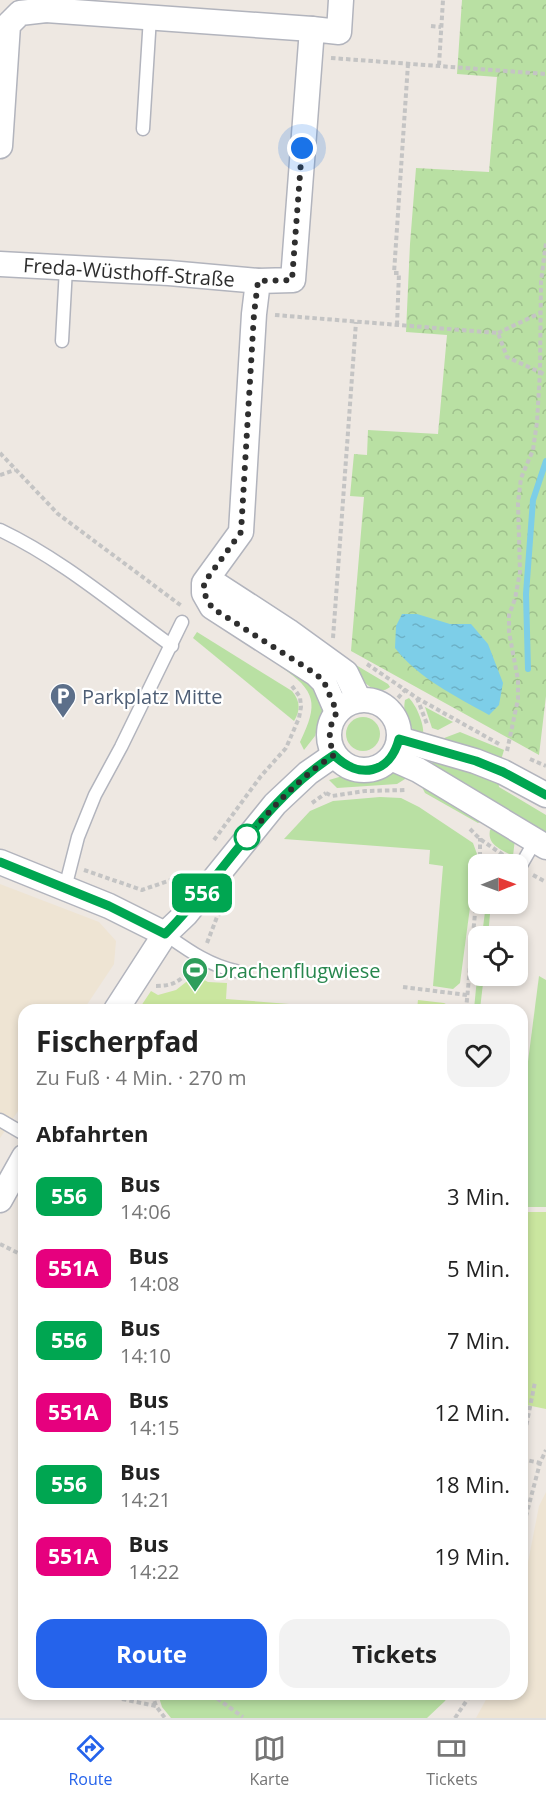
<!DOCTYPE html>
<html lang="de">
<meta charset="utf-8">
<style>
:root{--surface:#fff;--page:#f2f2f2;--text:#222;--muted:#767676;--line:#e0e0e0;--accent:#2563eb}
body{margin:0;font-family:"Open Sans",sans-serif;background:var(--page);color:var(--text);height:100vh;display:flex;flex-direction:column;font-size:22px;white-space:nowrap}
*{box-sizing:border-box;margin:0}
p{font-size:20px;color:var(--muted)}
.icon{flex:none;width:33px;height:33px;fill:none;stroke:currentColor;stroke-width:2;stroke-linecap:round;stroke-linejoin:round}
.map{position:relative;flex:1;overflow:hidden}
.panel{position:absolute;left:18px;top:1004px;width:510px;height:696px;display:flex;flex-direction:column;background:var(--surface);border-radius:18px;box-shadow:0 3px 9px #0003}
.panel>*{flex:none}
.badge{padding:0 12px;border-radius:9px;font-size:21px;line-height:39px}
.needle{width:39px;rotate:89deg}
.buttons{position:absolute;left:468px;top:854px;display:grid;gap:12px}
.buttons a{display:grid;place-items:center;width:60px;height:60px;border-radius:12px;background:var(--surface);box-shadow:0 3px 9px #0003;font-size:30px}
.you{position:absolute;width:30px;height:30px;margin:-15px;border:4px solid #fff;border-radius:50%;background:#1a73e8;box-shadow:0 0 0 9px #1a73e833}
.map>.badge{position:absolute;translate:-50% -50%;box-shadow:0 0 0 3px #fff}
h2{padding:0 18px;font-size:22px;line-height:54px}
.round{display:grid;place-items:center;flex:none;width:63px;height:63px;border-radius:18px;background:var(--page)}
.overview{display:flex;align-items:center;justify-content:space-between;height:102px;padding:0 18px}
h1{font-size:28px;font-weight:700;line-height:45px}
.cta{display:flex;gap:12px;margin-top:auto;padding:12px 18px}
.cta a{flex:1;height:69px;border-radius:18px;background:var(--accent);color:#fff;font-size:24px;font-weight:700;line-height:69px;text-align:center}
.cta a+a{background:var(--page);color:var(--text)}
ul{padding:0;list-style:none}
li{display:flex;align-items:center;gap:18px;height:72px;padding:0 18px}
li div{flex:1}
li b{display:block;font-size:22px}
li em{font-style:normal}
li .badge{min-width:66px;font-weight:700;text-align:center}
.dock{display:flex;justify-content:space-around;align-items:center;height:84px;border-top:2px solid var(--line);background:var(--surface);font-size:16px;color:var(--muted)}
.dock a{display:grid;justify-items:center;gap:3px}
.dock .on{color:var(--accent)}
.map>svg:first-child{display:block}
.education{fill:#eee4d3}
.grass{fill:#b9e0a3}
.forest{fill:url(#forest-crowns)}
.pitch{fill:#cae69f}
.water{fill:url(#water-ripples)}
.lines{fill:none;stroke-linecap:round;stroke-linejoin:round}
.stream{stroke:#7dcee8;stroke-width:6}
.service-casing{stroke:#b2b4bd;stroke-width:15}
.minor-casing{stroke:#b2b4bd;stroke-width:27}
.path{stroke:#c4c4c4;stroke-width:4;stroke-dasharray:4.5 3;stroke-linecap:butt}
.service{stroke:#fff;stroke-width:12}
.minor{stroke:#fff;stroke-width:24}
.line-casing{stroke:#fff;stroke-width:14}
.line{stroke:#00a651;stroke-width:9}
.walk{stroke:#2e2e2e;stroke-width:6;stroke-dasharray:0 10.8}
.stop-dot{fill:#fff;stroke:#00a651;stroke-width:3}
.labels{text-anchor:middle;dominant-baseline:central;stroke-width:4.5;stroke-linejoin:round;paint-order:stroke}
.street-label{font-size:20px;fill:#2e2e2e;stroke:#fff}
.service-label{font-size:20px;fill:#4e5e75;stroke:#fff;text-anchor:start}
.leisure-label{font-size:20px;fill:#27864d;stroke:#fff;text-anchor:start}
</style>
<div class="map">
<svg width="546" height="1718" viewBox="0 0 546 1718">
<defs>
<pattern id="forest-crowns" width="20" height="18" patternUnits="userSpaceOnUse" patternTransform="scale(1.5)"><rect width="20" height="18" fill="#b9e0a3"/><path d="M2 6a3 3 0 1 1 6 0M12 15a3 3 0 1 1 6 0" fill="none" stroke="#9fc08d"/></pattern>
<pattern id="water-ripples" width="26" height="14" patternUnits="userSpaceOnUse" patternTransform="scale(1.5)"><rect width="26" height="14" fill="#7dcee8"/><path d="M2 4q2-2 4 0t4 0M15 11q2-2 4 0t4 0" fill="none" stroke="#6cb1c7"/></pattern>
</defs>
<rect width="100%" height="100%" fill="#eee8e2"/>
<g class="education">
<polygon points="0,884 99,922 116,941 114,964 84,1009 24,1010 24,1102 0,1138"/>
<polygon points="546,1492 546,1718 476,1718 489,1694 522,1694 522,1593 539,1506"/>
</g>
<g class="grass">
<path d="M197,632L292,691C300,701 301,710 294,721L193,638Z"/>
<path d="M344,658L388,684L390,687C373,701 353,669 344,658Z"/>
<path d="M280,663L312,677L323,708L315,736L304,750L300,742C319,703 316,691 281,667Z"/>
<path d="M409,698C417,706 425,726 423,737C409,730 402,714 405,700Z"/>
<polygon points="425,707 453,722 438,730 432,728"/>
<circle cx="363" cy="734" r="17"/>
<polygon points="460,732 504,750 501,760 439,740"/>
<polygon points="436,755 498,779 499,787 546,815 546,840 430,768"/>
<polygon points="395,771 407,773 405,779 397,784 337,788 329,780 346,775 362,778 374,776"/>
<polygon points="426,782 478,815 480,822 478,823 425,793 422,787"/>
<polygon points="380,797 401,798 419,807 473,843 477,854 460,983 453,989 433,986 443,866 429,864 430,850 284,839 310,811 333,801"/>
<path d="M495,826L515,839L513,856C501,849 487,845 490,830Z"/>
<polygon points="486,903 491,903 488,936 482,936"/>
<polygon points="478,968 478,975 484,975 480,1009 474,1009"/>
<polygon points="539,976 546,980 546,1207 522,1207 522,1108"/>
<polygon points="158,1694 449,1694 445,1701 427,1718 171,1718 162,1707"/>
</g>
<polygon class="forest" points="462,0 546,0 546,696 539,755 351,651 364,497 350,496 354,454 367,455 368,430 438,434 447,335 406,332 410,244 416,168 489,172 497,77 457,74"/>
<g class="pitch">
<polygon points="195,975 208,982 227,983 226,999 353,1009 139,1009 151,991 158,995 176,990"/>
<polygon points="418,1000 444,1003 455,1009 417,1009"/>
<polygon points="527,1212 546,1212 546,1409 522,1404 522,1248"/>
</g>
<path class="water" d="M402,614H417L450,624H471L488,644L503,683L499,705L489,715C457,697 418,678 395,648L396,626Z"/>
<g class="lines">
<polyline class="stream" points="528,669 526,594 533,500 546,461"/>
<g class="service-casing">
<g id="service">
<polyline points="143,129 150,17"/>
<polyline points="62,341 66,268"/>
<path d="M0,530C63,560 116,606 172,646"/>
<polyline points="518,875 520,867 535,841"/>
<polyline points="65,888 78,837 95,795 121,747 182,622"/>
<path d="M165,934C188,950 208,965 236,971"/>
<polyline points="0,1120 24,1134"/>
</g>
</g>
<g class="minor-casing">
<g id="minor">
<polyline points="46,10 312,29"/>
<polyline points="0,146 8,25 20,13 46,10 47,0"/>
<polyline points="0,264 169,273 258,281"/>
<polyline points="208,579 288,631 346,673 359,700"/>
<circle cx="364" cy="735" r="35"/>
<polyline points="337,712 324,682 316,674 212,607 204,593 204,583 241,532 254,314 258,281 293,280 312,29 339,32 341,0"/>
<polyline points="399,739 475,761 503,772 546,795"/>
<polyline points="391,758 418,770 546,847"/>
<polyline points="0,862 109,906 165,934"/>
<polyline points="116,1010 165,934 186,914 275,804 308,773 334,755"/>
<polyline points="0,1200 24,1157"/>
</g>
</g>
<g class="path">
<polyline points="431,26 441,27"/>
<polyline points="331,58 546,74"/>
<polyline points="439,65 443,0"/>
<polyline points="275,315 498,333 507,357 546,375"/>
<polyline points="397,325 399,273 394,273 408,64"/>
<polyline points="498,333 540,313"/>
<polyline points="0,453 58,514 183,607"/>
<polyline points="0,475 15,470"/>
<polyline points="333,638 356,322"/>
<polyline points="367,664 417,698 499,744"/>
<polyline points="417,698 427,724"/>
<polyline points="388,709 406,689"/>
<polyline points="507,751 518,699 518,680 509,632 509,615 515,599 520,572 518,503 521,478 533,450 537,422 540,372 541,281 546,243"/>
<polyline points="530,759 546,766"/>
<polyline points="326,793 332,796 365,791 405,790"/>
<polyline points="312,803 326,793"/>
<polyline points="470,829 480,839 509,859"/>
<polyline points="214,840 261,776 286,748 299,718 301,707 300,697 292,686"/>
<polyline points="480,864 480,838"/>
<polyline points="84,870 142,890 188,874"/>
<polyline points="533,875 546,882"/>
<polyline points="207,943 217,917 233,895"/>
<path d="M156,986C172,986 180,982 190,969"/>
<polyline points="403,987 467,995"/>
<polyline points="466,1010 478,881"/>
<polyline points="0,1244 24,1256"/>
<polyline points="522,1447 535,1382"/>
<polyline points="522,1459 540,1463"/>
<polyline points="522,1531 540,1463 546,1450"/>
<polyline points="152,1694 156,1706 165,1718"/>
<polyline points="211,1694 243,1717"/>
<polyline points="122,1699 156,1706"/>
<polyline points="455,1718 471,1694"/>
</g>
<use href="#service" class="service"/>
<use href="#minor" class="minor"/>
</g>
<g class="lines">
<g class="line-casing">
<path id="line" d="M0,862L109,906L165,934C223,876 264,800 334,755C359,780 390,774 399,739L476,761L503,772L546,795"/>
</g>
<use href="#line" class="line"/>
<path class="walk" d="M247,837C274,806 300,777 334,755C328,739 328,727 337,712L324,682L316,674L212,608L204,593V583L241,532L254,314L258,281L292,280L302,148"/>
</g>
<defs>
<g id="parking-pin" transform="scale(1.35)"><path d="M0 17L-7.5 6A9.5 9.5 0 1 1 7.5 6Z" fill="#5c6f8a" stroke="#fff"/><path d="M-3.5-5.5H1a3.5 3.5 0 0 1 0 7H-1V5.5H-3.5ZM-1-3.4V-.6H.8a1.4 1.4 0 0 0 0-2.8Z" fill="#fff"/></g>
<g id="stadium-pin" transform="scale(1.35)"><path d="M0 17L-7.5 6A9.5 9.5 0 1 1 7.5 6Z" fill="#2e9e5b" stroke="#fff"/><path d="M0-5a6.5 5 0 1 0 0 10a6.5 5 0 1 0 0-10ZM-3.5-1.8h7v3.6h-7Z" fill="#fff"/></g>
</defs>
<g fill-rule="evenodd">
<use href="#parking-pin" x="63" y="696"/>
<use href="#stadium-pin" x="195" y="970"/>
</g>
<circle class="stop-dot" cx="247" cy="837" r="12"/>
<g class="labels">
<g class="street-label">
<text transform="translate(129 272) rotate(4)">Freda-Wüsthoff-Straße</text>
</g>
<g class="service-label">
<text x="82" y="696">Parkplatz Mitte</text>
</g>
<g class="leisure-label">
<text x="214" y="970">Drachenflugwiese</text>
</g>
</g>
</svg>
<div class="buttons">
<a><svg class="needle" viewBox="-14 -14 28 28"><path d="M0-13l5 13h-10z" fill="#e53935"/><path d="M0 13l5-13h-10z" fill="#767676"/></svg></a>
<a><svg class="icon" aria-label="locate" viewBox="0 0 24 24"><circle cx="12" cy="12" r="6"/><path d="M12 2v4M12 18v4M2 12h4M18 12h4"/></svg></a>
</div>
<div class="you" style="left:302px;top:148px"></div>
<b class="badge" style="left:202px;top:893px;background:#00a651;color:#fff">556</b>
<section class="panel">
<div class="overview"><div><h1>Fischerpfad</h1><p>Zu Fuß · 4 Min. · 270 m</p></div><a class="round"><svg class="icon" aria-label="heart" viewBox="0 0 24 24"><path d="M12 20l-8-8c-3-5 5-10 8-4 3-6 11-1 8 4z"/></svg></a></div>
<h2>Abfahrten</h2>
<ul>
<li><span class="badge" style="background:#00a651;color:#fff">556</span><div><b>Bus</b><p>14:06</p></div><em>3 Min.</em></li>
<li><span class="badge" style="background:#e6007e;color:#fff">551A</span><div><b>Bus</b><p>14:08</p></div><em>5 Min.</em></li>
<li><span class="badge" style="background:#00a651;color:#fff">556</span><div><b>Bus</b><p>14:10</p></div><em>7 Min.</em></li>
<li><span class="badge" style="background:#e6007e;color:#fff">551A</span><div><b>Bus</b><p>14:15</p></div><em>12 Min.</em></li>
<li><span class="badge" style="background:#00a651;color:#fff">556</span><div><b>Bus</b><p>14:21</p></div><em>18 Min.</em></li>
<li><span class="badge" style="background:#e6007e;color:#fff">551A</span><div><b>Bus</b><p>14:22</p></div><em>19 Min.</em></li>
</ul>
<div class="cta"><a>Route</a><a>Tickets</a></div>
</section>
</div>
<nav class="dock">
<a class="on"><svg class="icon" aria-label="directions" viewBox="0 0 24 24"><path d="M12 3l9 9-9 9-9-9zM9 14v-3h6M13 9l2 2-2 2"/></svg>Route</a>
<a><svg class="icon" aria-label="map" viewBox="0 0 24 24"><path d="M3 6l6-2 6 2 6-2v14l-6 2-6-2-6 2zM9 4v14M15 6v14"/></svg>Karte</a>
<a><svg class="icon" aria-label="tickets" viewBox="0 0 24 24"><path d="M3 7h18v10H3zM15 7v10"/></svg>Tickets</a>
</nav>
